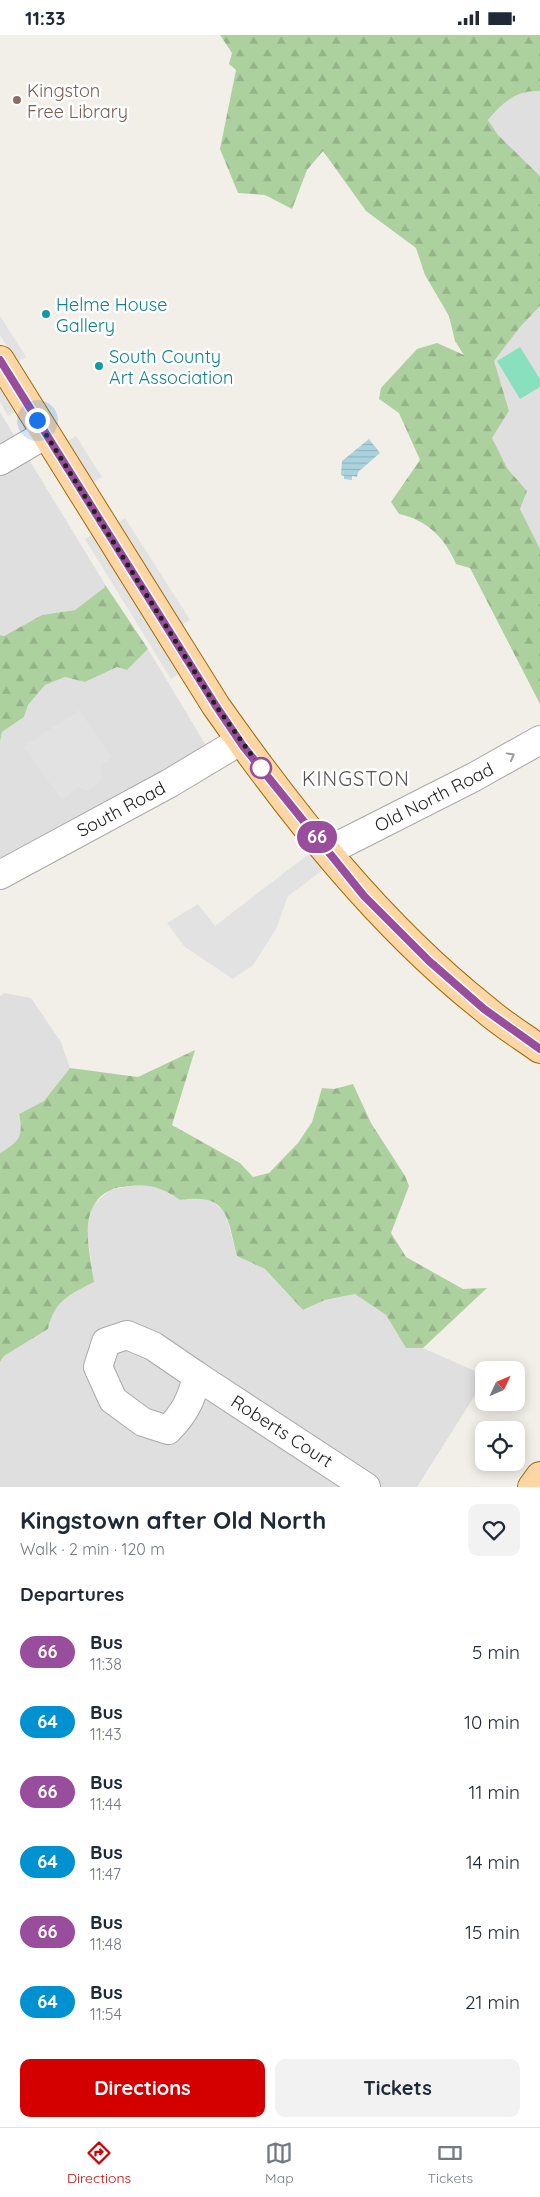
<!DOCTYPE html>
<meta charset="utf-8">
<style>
:root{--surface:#fff;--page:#f2f2f3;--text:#1f2937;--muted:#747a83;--line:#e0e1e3;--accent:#d40000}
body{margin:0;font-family:Quicksand,sans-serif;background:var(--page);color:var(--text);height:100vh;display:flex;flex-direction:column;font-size:19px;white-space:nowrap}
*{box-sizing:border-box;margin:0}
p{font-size:16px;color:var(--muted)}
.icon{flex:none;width:28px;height:28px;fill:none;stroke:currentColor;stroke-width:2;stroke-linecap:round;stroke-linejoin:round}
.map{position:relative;height:1452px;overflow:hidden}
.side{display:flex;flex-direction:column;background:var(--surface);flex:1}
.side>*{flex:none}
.badge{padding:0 10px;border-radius:16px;font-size:18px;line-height:32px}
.needle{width:32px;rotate:46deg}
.tools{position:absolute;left:475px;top:1326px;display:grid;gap:10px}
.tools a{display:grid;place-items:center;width:50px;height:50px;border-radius:10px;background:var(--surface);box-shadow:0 2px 12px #0003;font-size:25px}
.you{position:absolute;width:25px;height:25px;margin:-12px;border:4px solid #fff;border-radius:50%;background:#1a73e8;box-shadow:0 0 0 8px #1a73e833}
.map>.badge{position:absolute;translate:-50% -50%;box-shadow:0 0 0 2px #fff}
h2{padding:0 20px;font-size:19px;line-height:45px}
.round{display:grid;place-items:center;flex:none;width:52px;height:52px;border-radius:10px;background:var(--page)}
.overview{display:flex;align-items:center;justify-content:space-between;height:85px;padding:0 20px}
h1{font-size:24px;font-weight:700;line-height:38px}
.action{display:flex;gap:10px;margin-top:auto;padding:10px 20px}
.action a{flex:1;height:58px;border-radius:10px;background:var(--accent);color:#fff;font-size:20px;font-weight:700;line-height:58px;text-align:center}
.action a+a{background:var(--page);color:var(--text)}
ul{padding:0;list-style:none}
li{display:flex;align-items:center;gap:15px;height:70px;padding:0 20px}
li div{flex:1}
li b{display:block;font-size:19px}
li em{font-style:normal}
li .badge{min-width:55px;font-weight:700;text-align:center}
.status{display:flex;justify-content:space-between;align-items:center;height:35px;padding:0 25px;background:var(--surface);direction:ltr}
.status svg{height:14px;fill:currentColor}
.menu{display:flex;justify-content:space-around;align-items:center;height:70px;border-top:1px solid var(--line);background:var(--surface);font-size:14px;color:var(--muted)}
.menu a{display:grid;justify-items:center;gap:2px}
.menu .active{color:var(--accent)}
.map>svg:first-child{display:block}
.residential{fill:#e0dfdf}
.forest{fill:url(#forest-firs)}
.pitch{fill:#88e0be}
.parking{fill:#e2e2e2}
.water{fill:url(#water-rules)}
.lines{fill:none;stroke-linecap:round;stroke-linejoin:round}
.minor-casing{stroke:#a9a9a9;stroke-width:30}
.major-casing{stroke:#a06b00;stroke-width:30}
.minor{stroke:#fff;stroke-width:28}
.major{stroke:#fcd6a4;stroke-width:28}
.oneway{stroke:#9c9c9c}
.line-casing{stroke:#fff;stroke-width:11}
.line{stroke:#994d9d;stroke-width:8}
.walk{stroke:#222;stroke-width:5;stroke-dasharray:0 9}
.education-dot{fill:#8d6e63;stroke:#fff;stroke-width:2}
.culture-dot{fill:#0f9aa8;stroke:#fff;stroke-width:2}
.stop-dot{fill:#fff;stroke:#994d9d;stroke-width:2.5}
.labels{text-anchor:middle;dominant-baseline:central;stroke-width:5;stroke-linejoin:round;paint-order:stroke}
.education-label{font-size:18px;fill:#785e54;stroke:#fff;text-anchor:start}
.culture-label{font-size:18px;fill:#0d838f;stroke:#fff;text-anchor:start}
.street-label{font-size:18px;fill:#222;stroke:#fff}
.quarter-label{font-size:20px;letter-spacing:1px;fill:#555;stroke:#fff}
</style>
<div class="status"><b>11:33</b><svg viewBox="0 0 49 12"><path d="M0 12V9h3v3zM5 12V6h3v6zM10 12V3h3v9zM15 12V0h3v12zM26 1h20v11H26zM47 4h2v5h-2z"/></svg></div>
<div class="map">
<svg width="540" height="1452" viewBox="0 0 540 1452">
<defs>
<pattern id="forest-firs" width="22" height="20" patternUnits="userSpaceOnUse" patternTransform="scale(1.25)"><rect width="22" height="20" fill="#add19e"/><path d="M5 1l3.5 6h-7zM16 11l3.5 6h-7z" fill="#95b388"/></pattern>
<pattern id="water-rules" width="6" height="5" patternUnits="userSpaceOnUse" patternTransform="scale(1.25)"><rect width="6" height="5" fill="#aad3df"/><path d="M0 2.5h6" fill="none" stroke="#92b5bf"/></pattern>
</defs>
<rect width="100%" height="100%" fill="#f2efe9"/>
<g class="residential">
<polygon points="528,56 540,56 540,141 498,100 488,85 507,64"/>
<polygon points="540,271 540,514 520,474 527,456 507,433 491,403 509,376 493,326 520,292"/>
<polygon points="0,377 106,551 75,575 42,580 4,601 0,600"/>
<polygon points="148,614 205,709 193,726 0,839 0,707 2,697 24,682 28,670 44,650 65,642 85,647 117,632 127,635"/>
<polygon points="4,958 31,963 61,1007 70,1033 44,1066 19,1079 22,1094 16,1109 0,1118 0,961"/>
<polygon points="142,1149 168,1155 180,1165 201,1162 213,1167 225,1177 237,1221 265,1234 303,1275 325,1265 355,1259 386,1280 406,1313 423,1313 484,1340 484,1346 417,1452 0,1452 0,1327 4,1321 48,1294 51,1279 67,1260 94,1247 87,1197 92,1171 110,1155"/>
</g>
<g class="forest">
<path d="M220,0H540V56C516,55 503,67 488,85L498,100L540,141V271L520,292L494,326L509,376L492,403L507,433L527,456L520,474L540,514V669L470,533L456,529C445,503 427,485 399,479L391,467L420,425L399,378L379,364L381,353L417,314L437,308L464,320L455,306L449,281L425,240L416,213L366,176L323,116L307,135L292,174L265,160L238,158L220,114L236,35L229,29L232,18Z"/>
<polygon points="104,550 106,551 148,614 127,635 117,632 85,647 65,642 45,650 28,670 24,682 2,697 0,707 0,600 4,601 42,580 75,575 105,552"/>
<path d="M195,1015L172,1090L240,1128L253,1142L269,1138L298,1108L312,1087L322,1053L334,1054L353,1049L371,1088L405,1141L409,1151L391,1198L406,1222L463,1254L487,1253L423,1313H406L386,1280L355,1259L325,1265L303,1275L265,1234L237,1221C227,1182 229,1158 180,1165C165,1154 149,1148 130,1151C124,1152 116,1152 111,1155C76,1170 90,1218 94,1247C70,1259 54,1266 48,1294L4,1321L0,1327V1118C19,1107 24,1101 19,1079L44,1066L70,1033L138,1042Z"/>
</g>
<polygon class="pitch" points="520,312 540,344 540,352 520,364 497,326"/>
<g class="parking">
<polygon points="0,281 26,322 17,327 0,300"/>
<polygon points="0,349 17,376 8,381 0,367"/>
<polygon points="76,401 102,442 92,448 67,407"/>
<polygon points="125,483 190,585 181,590 117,488"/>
<polygon points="94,499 181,637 171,644 85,504"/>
<polygon points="79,675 112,722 100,732 103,744 88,756 78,752 62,765 23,712"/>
<polygon points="310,818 323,835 288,861 276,894 253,930 233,944 185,912 167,888 198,869 215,891"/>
</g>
<polygon class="water" points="369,404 380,418 358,437 357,442 352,441 352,445 344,444 344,441 341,440 342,426"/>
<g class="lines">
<g class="minor-casing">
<g id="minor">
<polyline points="0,426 46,399"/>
<polyline points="328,816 474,742 540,705"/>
<polyline points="0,840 170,748 240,706"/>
<path d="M127,1300L153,1311L197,1341C192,1364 184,1379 168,1395L143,1387L113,1365L98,1332L106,1307Z"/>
<polyline points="197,1341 366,1452"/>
</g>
</g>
<g class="major-casing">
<g id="major">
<path d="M0,325L216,671C293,780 379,890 485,974C502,989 522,1001 540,1014"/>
<polyline points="532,1452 540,1441"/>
</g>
</g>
<use href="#minor" class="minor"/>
<use href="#major" class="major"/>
</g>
<defs><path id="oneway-chevron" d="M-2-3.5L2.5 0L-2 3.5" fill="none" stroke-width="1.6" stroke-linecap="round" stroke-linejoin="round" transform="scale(1.25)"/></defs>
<use class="oneway" href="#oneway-chevron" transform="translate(511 721) rotate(-29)"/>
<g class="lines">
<g class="line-casing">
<polyline id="line" points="0,325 216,671 243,711 364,861 429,926 484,974 540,1014"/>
</g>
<use href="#line" class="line"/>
<polyline class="walk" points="37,385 216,671 261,733"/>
</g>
<circle class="education-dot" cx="17" cy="65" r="5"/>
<g class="culture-dot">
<circle cx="46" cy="279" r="5"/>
<circle cx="99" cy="331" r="5"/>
</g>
<circle class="stop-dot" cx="261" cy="733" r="10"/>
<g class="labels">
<g class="education-label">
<text x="27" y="55">Kingston<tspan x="27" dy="21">Free Library</tspan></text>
</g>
<g class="culture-label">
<text x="56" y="269">Helme House<tspan x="56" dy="21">Gallery</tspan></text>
<text x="109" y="321">South County<tspan x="109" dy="21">Art Association</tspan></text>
</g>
<g class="street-label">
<text transform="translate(434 762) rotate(-27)">Old North Road</text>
<text transform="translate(121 774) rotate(-28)">South Road</text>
<text transform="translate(282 1396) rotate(33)">Roberts Court</text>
</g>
<g class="quarter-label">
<text x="356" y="743">KINGSTON</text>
</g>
</g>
</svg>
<div class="tools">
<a><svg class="needle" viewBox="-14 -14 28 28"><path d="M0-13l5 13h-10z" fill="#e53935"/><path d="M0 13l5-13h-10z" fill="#747a83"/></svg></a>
<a><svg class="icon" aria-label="locate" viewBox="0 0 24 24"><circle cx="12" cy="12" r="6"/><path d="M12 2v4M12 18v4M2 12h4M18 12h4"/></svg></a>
</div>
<div class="you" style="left:37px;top:385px"></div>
<b class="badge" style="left:317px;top:802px;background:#994d9d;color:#fff">66</b>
</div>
<section class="side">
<div class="overview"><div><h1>Kingstown after Old North</h1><p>Walk · 2 min · 120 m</p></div><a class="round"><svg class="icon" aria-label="heart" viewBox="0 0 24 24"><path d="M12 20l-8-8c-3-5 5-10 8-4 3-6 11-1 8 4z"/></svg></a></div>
<h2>Departures</h2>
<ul>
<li><span class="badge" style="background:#994d9d;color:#fff">66</span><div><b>Bus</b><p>11:38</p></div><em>5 min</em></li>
<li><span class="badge" style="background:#0092d0;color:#fff">64</span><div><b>Bus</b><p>11:43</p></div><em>10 min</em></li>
<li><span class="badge" style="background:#994d9d;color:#fff">66</span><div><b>Bus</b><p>11:44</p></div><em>11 min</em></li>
<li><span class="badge" style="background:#0092d0;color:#fff">64</span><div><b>Bus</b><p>11:47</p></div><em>14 min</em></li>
<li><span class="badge" style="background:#994d9d;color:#fff">66</span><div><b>Bus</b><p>11:48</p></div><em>15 min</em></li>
<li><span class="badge" style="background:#0092d0;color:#fff">64</span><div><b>Bus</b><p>11:54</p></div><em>21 min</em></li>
</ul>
<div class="action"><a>Directions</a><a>Tickets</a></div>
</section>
<nav class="menu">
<a class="active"><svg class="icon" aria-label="directions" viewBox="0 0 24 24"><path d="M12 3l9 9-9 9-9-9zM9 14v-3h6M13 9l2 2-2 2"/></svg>Directions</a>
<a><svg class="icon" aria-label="map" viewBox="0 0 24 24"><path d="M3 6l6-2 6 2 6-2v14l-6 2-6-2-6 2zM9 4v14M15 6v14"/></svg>Map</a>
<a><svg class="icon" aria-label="tickets" viewBox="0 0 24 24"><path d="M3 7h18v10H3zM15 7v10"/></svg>Tickets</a>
</nav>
